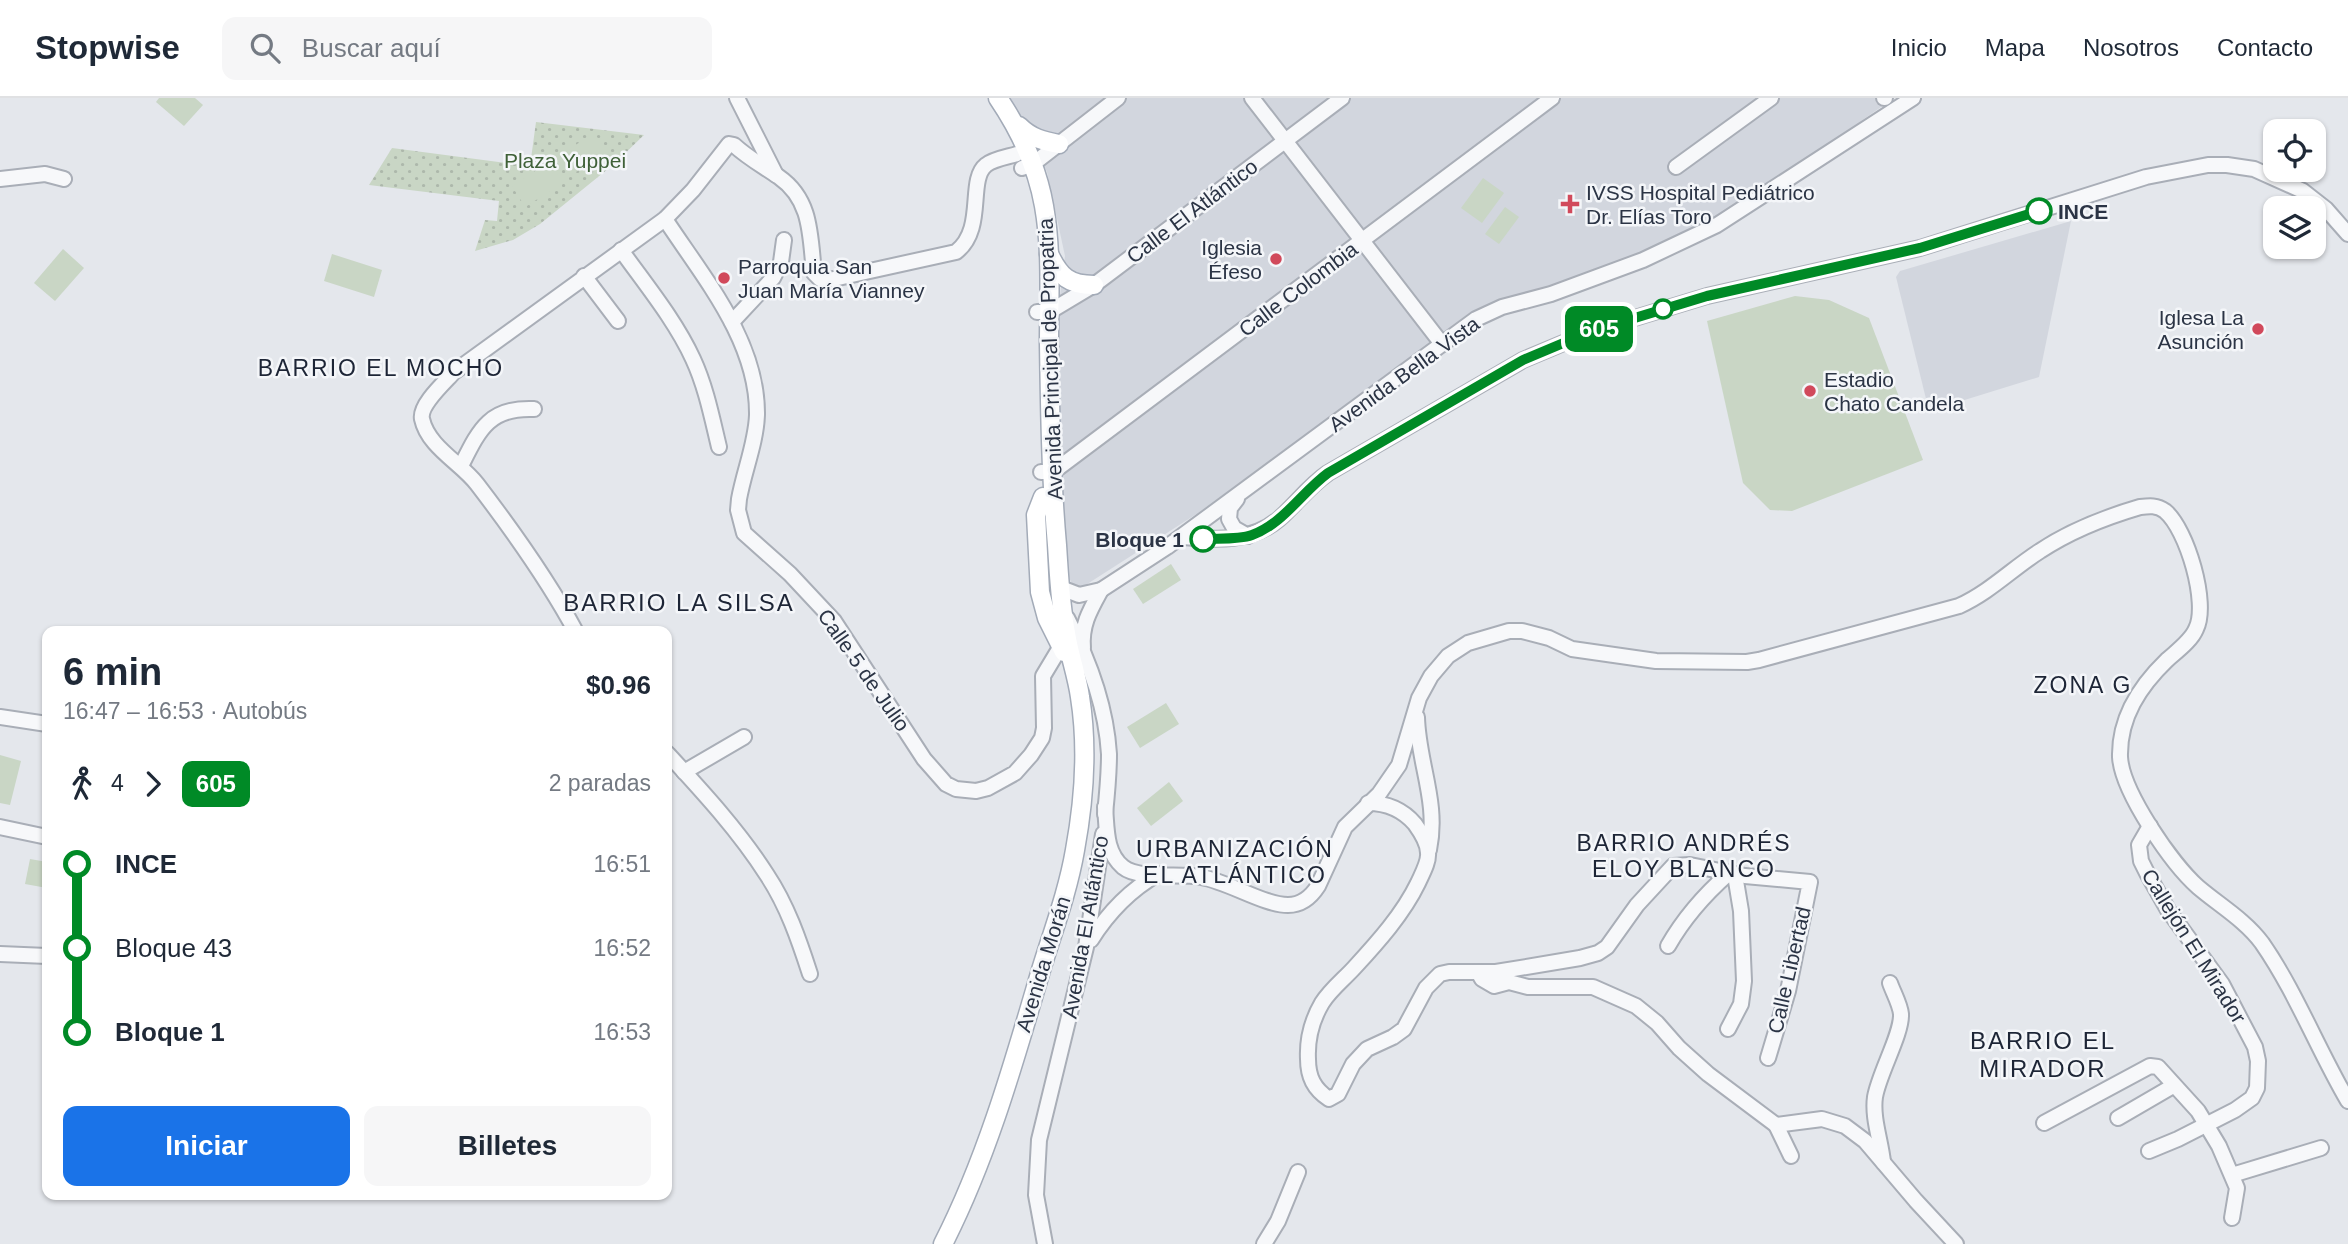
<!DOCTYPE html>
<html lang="es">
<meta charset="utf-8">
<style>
:root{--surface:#fff;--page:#f6f6f7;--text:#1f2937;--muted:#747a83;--line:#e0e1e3;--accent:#1a73e8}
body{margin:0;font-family:Helvetica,sans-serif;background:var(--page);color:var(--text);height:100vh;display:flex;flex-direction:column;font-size:26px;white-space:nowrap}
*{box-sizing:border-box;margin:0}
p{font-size:23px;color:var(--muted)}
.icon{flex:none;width:38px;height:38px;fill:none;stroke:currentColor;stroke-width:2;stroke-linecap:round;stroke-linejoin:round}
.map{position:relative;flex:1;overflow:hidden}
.details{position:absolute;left:42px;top:528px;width:630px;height:574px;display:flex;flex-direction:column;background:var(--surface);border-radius:14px;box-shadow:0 2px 5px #0004}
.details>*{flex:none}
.badge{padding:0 14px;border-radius:10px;font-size:24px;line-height:46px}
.tools{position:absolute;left:2263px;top:21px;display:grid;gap:14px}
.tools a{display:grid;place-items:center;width:63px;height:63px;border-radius:14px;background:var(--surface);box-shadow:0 2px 5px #0004;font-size:35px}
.map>.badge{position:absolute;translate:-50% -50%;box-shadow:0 0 0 4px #fff}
.legs{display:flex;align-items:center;gap:10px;height:77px;padding:0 21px;font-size:23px}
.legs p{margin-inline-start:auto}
.overview{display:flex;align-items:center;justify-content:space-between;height:119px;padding:0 21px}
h1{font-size:38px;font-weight:600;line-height:52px}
.button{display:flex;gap:14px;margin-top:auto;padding:14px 21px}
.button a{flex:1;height:80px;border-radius:14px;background:var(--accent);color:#fff;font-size:28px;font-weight:600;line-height:80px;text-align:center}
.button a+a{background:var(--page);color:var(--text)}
ul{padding:0 21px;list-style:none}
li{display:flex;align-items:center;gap:24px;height:84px;font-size:26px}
li i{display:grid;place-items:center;width:10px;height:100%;margin:0 9px;background:currentColor}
li i::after{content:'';width:18px;height:18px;margin:-9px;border:5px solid;border-radius:50%;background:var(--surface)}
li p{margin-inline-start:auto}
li:first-child i{background:linear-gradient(#0000 50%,currentColor 0)}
li:last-child i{background:linear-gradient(currentColor 50%,#0000 0)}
header{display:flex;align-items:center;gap:42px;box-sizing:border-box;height:98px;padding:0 35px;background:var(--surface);border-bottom:2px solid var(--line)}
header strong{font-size:33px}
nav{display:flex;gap:38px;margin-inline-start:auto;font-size:24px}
.search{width:490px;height:63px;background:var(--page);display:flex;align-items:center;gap:18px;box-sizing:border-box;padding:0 24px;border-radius:14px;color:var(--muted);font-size:26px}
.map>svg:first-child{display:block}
.built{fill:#d2d6de}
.park{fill:url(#park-dots)}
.pitch{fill:#c9d6c5}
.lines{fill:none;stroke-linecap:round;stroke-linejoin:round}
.minor-casing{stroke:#a9aeb7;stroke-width:18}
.major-casing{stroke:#a3abb8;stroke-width:21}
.minor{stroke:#f7f8fa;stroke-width:14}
.major{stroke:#fff;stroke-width:18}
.line-1-casing{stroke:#fff;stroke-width:16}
.line-1{stroke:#008a26;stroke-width:10}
.poi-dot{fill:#d1495b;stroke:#f4f6f9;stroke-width:2.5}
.stop-1-dot{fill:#fff;stroke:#008a26;stroke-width:3.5}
.labels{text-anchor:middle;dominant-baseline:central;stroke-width:5;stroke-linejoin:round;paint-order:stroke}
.park-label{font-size:21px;fill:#3f6138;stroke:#f4f6f9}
.poi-label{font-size:21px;fill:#2b3445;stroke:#f4f6f9;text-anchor:start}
.street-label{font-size:21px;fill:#2b3445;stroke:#f4f6f9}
.stop-label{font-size:21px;font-weight:bold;fill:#2b3445;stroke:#f4f6f9;text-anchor:start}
.neighbourhood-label{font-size:23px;letter-spacing:2px;fill:#1d2536;stroke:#f4f6f9}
.quarter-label{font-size:24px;letter-spacing:2px;fill:#1d2536;stroke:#f4f6f9}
</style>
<header>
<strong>Stopwise</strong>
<div class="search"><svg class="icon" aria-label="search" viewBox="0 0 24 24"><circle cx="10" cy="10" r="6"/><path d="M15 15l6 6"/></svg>Buscar aquí</div>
<nav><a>Inicio</a><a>Mapa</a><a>Nosotros</a><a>Contacto</a></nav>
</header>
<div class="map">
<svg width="2348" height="1146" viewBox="0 0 2348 1146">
<defs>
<pattern id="park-dots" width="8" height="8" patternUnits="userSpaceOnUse" patternTransform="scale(1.75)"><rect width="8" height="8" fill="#c9d6c5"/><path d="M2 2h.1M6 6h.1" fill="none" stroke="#adb8ab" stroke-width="1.8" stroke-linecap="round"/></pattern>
</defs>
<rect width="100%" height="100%" fill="#e4e7ec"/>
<g class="built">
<polygon points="1007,0 1894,0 1831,44 1697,130 1586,177 1486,207 1469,215 1423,251 1198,415 1081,490 1073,487 1069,480 1060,407 1056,229 1065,158 1047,74 1025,25"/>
<polygon points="2071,123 2039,279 1929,313 1896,179 1900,173"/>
</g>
<polygon class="park" points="536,24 644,37 614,66 540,126 513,142 475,153 485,122 497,123 499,103 369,87 392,50 530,68"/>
<g class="pitch">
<polygon points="159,0 195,0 203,7 184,28 156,4"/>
<polygon points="594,35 607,53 573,76 560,57"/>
<polygon points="549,64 563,85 525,109 512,88"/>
<polygon points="1483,80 1504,95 1482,125 1461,110"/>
<polygon points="1505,109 1519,119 1499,146 1485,136"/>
<polygon points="63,151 84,170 55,203 34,185"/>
<polygon points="332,156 382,172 374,199 324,183"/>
<polygon points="1795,198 1829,202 1869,220 1923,362 1792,413 1770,412 1743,385 1707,223"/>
<polygon points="1171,466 1181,482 1143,506 1133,491"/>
<polygon points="1166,605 1179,626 1140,650 1127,629"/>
<polygon points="0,657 21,663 10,707 0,705"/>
<polygon points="1169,684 1183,703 1151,728 1137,710"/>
<polygon points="30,761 47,764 47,790 25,786"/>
</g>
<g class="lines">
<g class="minor-casing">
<g id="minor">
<polyline points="737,0 776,77"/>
<polyline points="1252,0 1442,246"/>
<polyline points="1884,0 1885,0"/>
<polyline points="1676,69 1771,0"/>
<polyline points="1022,70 1033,66 1118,0"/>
<polyline points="0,81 45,76 64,81"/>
<path d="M665,121C703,179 758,243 757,317C756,345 744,373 739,401L738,412L744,435L790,476L834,523L924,661L946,686L956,691L976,693L988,690L1015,675L1031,657L1042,640L1044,630L1043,578L1061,548"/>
<path d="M621,152C646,187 675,222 693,261C706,289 712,320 719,349"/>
<polyline points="584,178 618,223"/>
<polyline points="1037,214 1049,214 1094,187 1342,0"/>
<polyline points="732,224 773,180 781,164 784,142"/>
<path d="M461,368C479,332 489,309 534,311"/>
<polyline points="1041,374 1053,374 1552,0"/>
<polyline points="1237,401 1230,410 1229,421 1234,430 1248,438"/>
<path d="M1183,439C1217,442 1252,444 1279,421C1296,406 1309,388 1328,375L1523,262L1592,233L1707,198L1920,150L2146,79L2208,67H2227L2254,71L2303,93L2326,111L2348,136"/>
<polyline points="1061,490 1079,497 1101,492 1167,449 1476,221 1502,209 1551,196 1643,162 1717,127 1913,0"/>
<path d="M1067,520C1089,562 1106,607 1109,656C1109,676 1107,697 1105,716"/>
<path d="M576,534C548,482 513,433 477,386C461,365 428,349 422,321C419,307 445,284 454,274L665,121L693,92L729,46L734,47C748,60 763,68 779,79C812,102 810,138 814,175L820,181L829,182L956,154C986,131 967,82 986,67C993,61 1007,59 1017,56"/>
<path d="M1083,550C1081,527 1090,512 1101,492"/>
<polyline points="0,619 47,626"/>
<path d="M1417,619C1418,665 1439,704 1429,752"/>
<path d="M667,655C702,693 739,733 767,777C787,807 799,842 810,876"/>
<polyline points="684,674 744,639"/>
<path d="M1368,705C1386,705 1403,712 1415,726C1420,733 1428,746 1428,755C1429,764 1422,776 1418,785C1403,816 1378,844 1354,870C1344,881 1330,892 1322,905C1312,922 1307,941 1308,961C1308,979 1314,991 1329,1001L1338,996L1353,966L1367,951L1393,939L1404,931L1426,890L1440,876L1449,874H1496L1580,860L1598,855L1607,849L1637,807L1673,768L1690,767L1745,778L1810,784L1788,893L1768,960"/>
<path d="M1105,709C1107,730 1105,754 1123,769C1139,782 1180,775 1201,779C1229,784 1264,807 1288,807C1302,807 1311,799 1318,788L1345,729L1379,696L1399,667L1419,600L1431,578L1448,558L1468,545L1509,533H1522L1549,540L1572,551L1656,563L1747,564L1759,562L1959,508C1990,494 2013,470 2040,453C2070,433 2106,419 2140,409C2149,408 2157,407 2165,413C2187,431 2209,506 2196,531C2191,543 2177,553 2167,562C2140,588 2119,619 2120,659C2122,694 2172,766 2198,789C2219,807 2245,822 2262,845C2296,894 2318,952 2348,1003"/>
<polyline points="0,729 47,739"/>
<path d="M1091,842C1108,815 1130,792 1158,776"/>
<path d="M1668,848C1684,820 1703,798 1728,776"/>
<polyline points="0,856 47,858"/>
<polyline points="1478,874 1482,881 1494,888 1509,884 1528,889 1593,889 1636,908 1657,925 1679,950 1708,976 1776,1027 1791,1058"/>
<polyline points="1728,931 1741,906 1744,883 1741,813 1735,777"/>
<polyline points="2118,1020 2173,988"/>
<polyline points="2044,1025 2150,968 2158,969 2198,1013 2219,1048 2237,1090 2232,1120"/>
<polyline points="1776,1027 1822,1021 1845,1028 1865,1043 1916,1103 1956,1146"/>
<polyline points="2149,1053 2178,1041 2235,1012 2252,1000 2257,990 2258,963 2255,949 2222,886 2168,812 2147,775 2141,763 2139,747 2150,728"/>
<path d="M1883,1064C1881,1043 1872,1020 1875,999C1879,975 1902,936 1901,916C1900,906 1893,894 1890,885"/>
<polyline points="2232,1077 2321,1050"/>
<polyline points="1045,1146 1036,1097 1039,1042 1086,849 1103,736"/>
<polyline points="1264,1146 1278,1123 1298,1074"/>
</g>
</g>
<g class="major-casing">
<g id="major">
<path d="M1019,28C1031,40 1043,43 1059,46"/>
<path d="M1049,156C1060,179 1069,187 1094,187"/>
<polyline points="1043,399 1036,417 1040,494 1047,520 1064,554"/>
<path d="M943,1146C987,1060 1014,964 1041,872C1053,833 1068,793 1075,752C1084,703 1088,649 1080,599C1077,577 1069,556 1066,535C1060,506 1059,476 1057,447C1051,380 1050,312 1049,245C1049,200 1052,153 1044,108C1037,68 1021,34 998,0"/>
</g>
</g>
<use href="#minor" class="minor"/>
<use href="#major" class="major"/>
</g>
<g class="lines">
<g class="line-1-casing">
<path id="line-1" d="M1203,441C1218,440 1238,442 1252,437C1283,426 1302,394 1328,375L1523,262L1592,233L1707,198L1920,150L2039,113"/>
</g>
<use href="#line-1" class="line-1"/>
</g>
<g class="poi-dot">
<path d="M1566.5 95.5h7v7h7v7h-7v7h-7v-7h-7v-7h7z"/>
<circle cx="1276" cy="161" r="7"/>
<circle cx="724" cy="180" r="7"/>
<circle cx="2258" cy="231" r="7"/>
<circle cx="1810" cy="293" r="7"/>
</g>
<g class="stop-1-dot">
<circle cx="2039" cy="113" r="12"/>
<circle cx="1663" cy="211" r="9"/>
<circle cx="1203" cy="441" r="12"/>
</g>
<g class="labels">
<g class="park-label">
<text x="565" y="62">Plaza Yuppei</text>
</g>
<g class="poi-label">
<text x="1586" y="94">IVSS Hospital Pediátrico<tspan x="1586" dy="24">Dr. Elías Toro</tspan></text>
<text x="1262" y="149" text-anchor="end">Iglesia<tspan x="1262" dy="24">Éfeso</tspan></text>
<text x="738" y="168">Parroquia San<tspan x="738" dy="24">Juan María Vianney</tspan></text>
<text x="2244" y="219" text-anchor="end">Iglesa La<tspan x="2244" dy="24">Asunción</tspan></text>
<text x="1824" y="281">Estadio<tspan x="1824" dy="24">Chato Candela</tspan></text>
</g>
<g class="street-label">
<text transform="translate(1192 113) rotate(-37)">Calle El Atlántico</text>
<text transform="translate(1298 191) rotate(-37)">Calle Colombia</text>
<text transform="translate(1050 261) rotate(-92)">Avenida Principal de Propatria</text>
<text transform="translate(1404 276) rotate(-36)">Avenida Bella Vista</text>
<text transform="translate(864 572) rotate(55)">Calle 5 de Julio</text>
<text transform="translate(1085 829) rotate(-80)">Avenida El Atlántico</text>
<text transform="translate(2194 848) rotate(58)">Callejón El Mirador</text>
<text transform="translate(1043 866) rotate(-73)">Avenida Morán</text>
<text transform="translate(1789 872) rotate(-77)">Calle Libertad</text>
</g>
<g class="stop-label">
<text x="2058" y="113">INCE</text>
<text x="1184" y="441" text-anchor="end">Bloque 1</text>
</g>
<g class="neighbourhood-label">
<text x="381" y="270">BARRIO EL MOCHO</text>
<text x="2083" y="587">ZONA G</text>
<text x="1684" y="745">BARRIO ANDRÉS<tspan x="1684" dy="26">ELOY BLANCO</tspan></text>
<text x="1235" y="751">URBANIZACIÓN<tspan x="1235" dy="26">EL ATLÁNTICO</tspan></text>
</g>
<g class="quarter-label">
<text x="679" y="504">BARRIO LA SILSA</text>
<text x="2043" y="942">BARRIO EL<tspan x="2043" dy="28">MIRADOR</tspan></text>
</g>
</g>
</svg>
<div class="tools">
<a><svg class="icon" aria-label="locate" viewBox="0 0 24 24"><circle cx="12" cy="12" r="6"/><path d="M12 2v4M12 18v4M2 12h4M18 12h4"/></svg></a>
<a><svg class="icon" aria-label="layers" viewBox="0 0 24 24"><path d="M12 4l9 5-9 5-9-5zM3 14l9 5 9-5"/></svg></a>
</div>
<b class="badge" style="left:1599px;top:231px;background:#008a26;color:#fff">605</b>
<section class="details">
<div class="overview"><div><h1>6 min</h1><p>16:47 – 16:53 · Autobús</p></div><b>$0.96</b></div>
<div class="legs"><svg class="icon" aria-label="walk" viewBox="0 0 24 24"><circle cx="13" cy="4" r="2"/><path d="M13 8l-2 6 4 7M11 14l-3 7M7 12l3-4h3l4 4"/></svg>4<svg class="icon" aria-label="forward" viewBox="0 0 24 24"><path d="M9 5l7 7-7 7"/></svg><b class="badge" style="background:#008a26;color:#fff">605</b><p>2 paradas</p></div>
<ul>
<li><i style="color:#008a26"></i><b>INCE</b><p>16:51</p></li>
<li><i style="color:#008a26"></i><span>Bloque 43</span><p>16:52</p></li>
<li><i style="color:#008a26"></i><b>Bloque 1</b><p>16:53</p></li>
</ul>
<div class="button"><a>Iniciar</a><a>Billetes</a></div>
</section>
</div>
